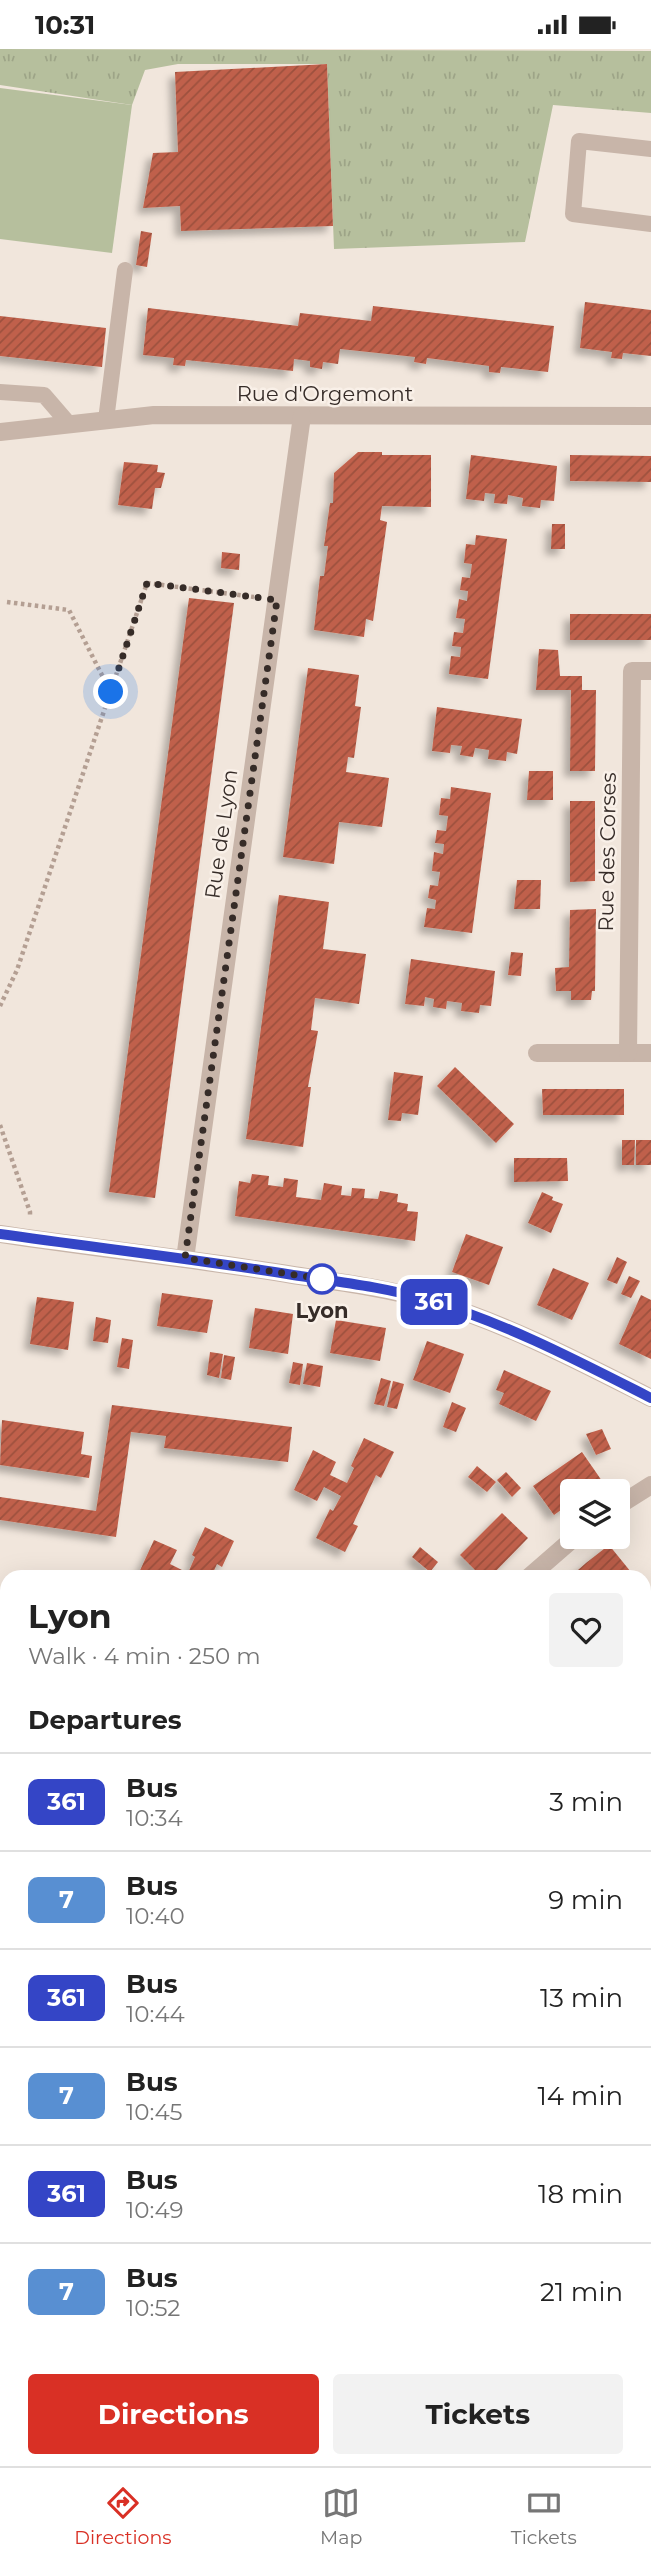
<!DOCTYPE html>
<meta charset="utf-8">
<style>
:root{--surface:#fff;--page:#f2f2f2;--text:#222;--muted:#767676;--line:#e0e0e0;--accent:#d93025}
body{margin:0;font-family:Montserrat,sans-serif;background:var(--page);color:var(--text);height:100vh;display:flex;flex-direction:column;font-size:26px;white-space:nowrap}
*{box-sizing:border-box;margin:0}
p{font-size:23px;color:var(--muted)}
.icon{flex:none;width:38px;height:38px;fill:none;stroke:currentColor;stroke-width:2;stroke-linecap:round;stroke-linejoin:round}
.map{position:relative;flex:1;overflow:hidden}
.drawer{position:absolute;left:0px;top:1521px;width:651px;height:898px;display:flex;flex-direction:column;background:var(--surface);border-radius:21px 21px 0 0;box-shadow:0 7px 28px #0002}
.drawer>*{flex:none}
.badge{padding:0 14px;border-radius:10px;font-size:24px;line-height:46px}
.fabs{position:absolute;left:560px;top:1430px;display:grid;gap:14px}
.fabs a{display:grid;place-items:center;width:70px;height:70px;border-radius:7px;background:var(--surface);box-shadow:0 7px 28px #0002;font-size:35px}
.you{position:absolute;width:35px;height:35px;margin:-18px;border:5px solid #fff;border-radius:50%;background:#1a73e8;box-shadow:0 0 0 10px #1a73e833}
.map>.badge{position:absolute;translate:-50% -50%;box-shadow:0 0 0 4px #fff}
h2{padding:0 28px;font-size:26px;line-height:63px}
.round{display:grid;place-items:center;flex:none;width:74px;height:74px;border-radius:7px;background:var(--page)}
.head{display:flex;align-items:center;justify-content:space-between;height:119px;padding:0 28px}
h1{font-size:33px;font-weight:700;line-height:52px}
.cta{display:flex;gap:14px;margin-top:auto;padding:14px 28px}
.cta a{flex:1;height:80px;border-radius:7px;background:var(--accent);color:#fff;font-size:28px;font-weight:700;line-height:80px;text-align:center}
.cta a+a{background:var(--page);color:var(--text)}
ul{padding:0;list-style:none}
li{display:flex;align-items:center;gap:21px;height:98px;padding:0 28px;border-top:2px solid var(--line)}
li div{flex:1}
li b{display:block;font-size:26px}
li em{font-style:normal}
li .badge{min-width:77px;font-weight:700;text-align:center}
.status{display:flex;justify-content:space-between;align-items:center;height:49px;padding:0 35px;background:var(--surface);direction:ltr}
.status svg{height:19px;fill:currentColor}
.tab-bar{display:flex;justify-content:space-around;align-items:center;height:98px;border-top:2px solid var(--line);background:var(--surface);font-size:19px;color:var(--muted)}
.tab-bar a{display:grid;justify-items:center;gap:4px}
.tab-bar .on{color:var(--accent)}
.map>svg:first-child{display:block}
.grass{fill:url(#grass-tufts)}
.pitch{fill:#b6bf9d}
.building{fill:url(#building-hatch);filter:url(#shadow)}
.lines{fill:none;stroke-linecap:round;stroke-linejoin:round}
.path{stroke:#b49f93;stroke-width:4.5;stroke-dasharray:3.5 3.5;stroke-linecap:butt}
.service{stroke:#c8b5a9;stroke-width:16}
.minor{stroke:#c8b5a9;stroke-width:18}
.line-casing{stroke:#fff;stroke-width:16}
.line{stroke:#3445c6;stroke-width:10}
.walk{stroke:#362c28;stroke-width:7;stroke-dasharray:0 12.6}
.stop-dot{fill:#fff;stroke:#3445c6;stroke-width:3.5}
.labels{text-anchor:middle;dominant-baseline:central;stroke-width:5;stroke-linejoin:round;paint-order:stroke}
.street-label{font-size:21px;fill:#362c28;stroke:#f9f0e8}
.stop-label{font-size:21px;font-weight:bold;fill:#362c28;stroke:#f9f0e8}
</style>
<div class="status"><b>10:31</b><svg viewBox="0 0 49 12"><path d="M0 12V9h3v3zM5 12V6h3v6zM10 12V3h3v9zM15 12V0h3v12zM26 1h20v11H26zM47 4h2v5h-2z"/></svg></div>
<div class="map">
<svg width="651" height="2417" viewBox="0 0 651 2417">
<defs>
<pattern id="grass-tufts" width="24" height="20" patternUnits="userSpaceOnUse" patternTransform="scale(1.75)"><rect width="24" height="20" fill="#b6bf9d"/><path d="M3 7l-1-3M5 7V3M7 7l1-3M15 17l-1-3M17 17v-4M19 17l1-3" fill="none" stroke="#9da487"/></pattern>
<pattern id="building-hatch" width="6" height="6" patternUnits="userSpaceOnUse" patternTransform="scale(1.75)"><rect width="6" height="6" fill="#c0614b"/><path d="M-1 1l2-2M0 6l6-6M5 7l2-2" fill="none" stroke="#9d503e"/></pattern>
<filter id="shadow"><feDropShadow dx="-6" dy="6" stdDeviation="3.5" flood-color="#0004"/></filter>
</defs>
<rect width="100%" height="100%" fill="#f1e6dc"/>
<polygon class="grass" points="0,0 651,2 651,64 553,56 525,193 334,200 327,15 178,15 145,21 132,56 0,36"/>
<polygon class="pitch" points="0,39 132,56 112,204 0,190"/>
<g class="building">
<polygon points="327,15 333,177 181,182 180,157 143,159 153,104 178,103 175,23"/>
<polygon points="141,182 152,184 147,218 136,216"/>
<polygon points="585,253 651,261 651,307 623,304 622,310 611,309 612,303 580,299"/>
<polygon points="373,257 554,277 548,323 501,318 500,324 489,323 489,317 427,309 426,315 414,313 415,308 340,300 338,315 323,313 322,320 310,318 310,312 294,310 293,322 186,311 185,317 173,316 174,309 143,306 148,259 298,277 300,264 371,272"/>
<polygon points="0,267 106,279 102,318 0,307"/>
<polygon points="358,403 382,403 382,406 431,406 431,458 382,457 380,471 387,473 373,572 366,570 364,588 314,581 320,527 324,527 328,497 324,497 330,454 333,454 334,424"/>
<polygon points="471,406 557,417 554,452 541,451 540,459 522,457 523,449 508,446 507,455 494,454 495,445 485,444 484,452 466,450"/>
<polygon points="570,406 651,407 651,433 570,432"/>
<polygon points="124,413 158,416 157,423 165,424 161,439 155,439 152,460 118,456"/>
<polygon points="552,475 565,475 565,500 551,500"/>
<polygon points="476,486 507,490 488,630 449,625 451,607 460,608 461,598 452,597 454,583 463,584 465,570 456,569 459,550 467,552 468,542 460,541 462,528 470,529 472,515 464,514 466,495 475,496"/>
<polygon points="222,503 240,505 239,521 221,519"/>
<polygon points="189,549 234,554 155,1149 109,1143"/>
<rect x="570" y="565" width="81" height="26"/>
<polygon points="539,600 558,601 560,627 582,627 582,641 596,641 595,722 570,722 571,641 536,641"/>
<polygon points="308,619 359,626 355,657 361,658 354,709 348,708 346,723 389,729 382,778 339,773 334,815 283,808"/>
<polygon points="437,658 522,670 517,705 507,703 506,712 488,710 489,701 475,699 473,708 460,706 462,697 451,696 450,704 432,702"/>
<polygon points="529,722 553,722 553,751 527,751"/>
<polygon points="451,738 491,744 472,884 424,878 427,859 435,860 436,851 428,849 430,836 438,837 440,823 432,822 434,803 443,805 444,795 435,794 437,781 446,782 448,767 439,766 441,749 450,750"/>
<polygon points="570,752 595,752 595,832 570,833"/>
<polygon points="517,831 541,831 540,860 514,860"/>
<polygon points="279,846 329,853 323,900 366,905 359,955 315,949 311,981 318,982 308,1038 311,1038 303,1098 246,1090"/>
<polygon points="596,860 595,942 592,942 591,951 571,951 571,942 556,942 555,919 569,918 570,861"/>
<polygon points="511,903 523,904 521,927 508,926"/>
<polygon points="411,910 495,922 491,957 480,956 479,964 461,962 462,954 447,952 446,960 433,958 434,950 425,948 424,957 405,955"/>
<polygon points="455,1018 514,1075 496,1094 437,1037"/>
<polygon points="394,1023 423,1027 418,1066 402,1064 401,1072 388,1071"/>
<polygon points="542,1040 624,1040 624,1066 543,1066"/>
<polygon points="622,1091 635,1091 634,1116 622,1116"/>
<rect x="636" y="1091" width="15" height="25"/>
<polygon points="514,1109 567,1109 568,1132 514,1133"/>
<polygon points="252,1125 269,1127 268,1136 283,1138 284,1129 298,1131 296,1148 321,1151 324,1134 342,1137 341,1146 351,1147 352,1139 365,1140 364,1149 378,1150 380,1142 398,1145 397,1153 408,1155 407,1162 418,1163 415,1192 235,1167 239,1132 250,1134"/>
<polygon points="542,1143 553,1148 552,1151 563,1155 551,1184 528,1174"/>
<polygon points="466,1185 503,1198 489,1236 452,1223"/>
<polygon points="617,1208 627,1213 617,1235 607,1231"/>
<polygon points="553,1219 589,1234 572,1271 537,1256"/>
<polygon points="629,1227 640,1232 631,1249 621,1245"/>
<polygon points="162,1244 213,1251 207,1284 157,1277"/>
<polygon points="641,1246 651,1251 651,1310 619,1295"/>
<polygon points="37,1248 74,1253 68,1301 30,1295"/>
<polygon points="255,1259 293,1265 288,1305 249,1299"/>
<polygon points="96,1268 111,1271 108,1294 93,1292"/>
<polygon points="336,1271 386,1279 380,1312 330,1304"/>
<polygon points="122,1289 133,1291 129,1320 117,1318"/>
<polygon points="427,1292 464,1305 450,1344 413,1331"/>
<polygon points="210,1303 223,1305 219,1329 207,1326"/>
<polygon points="224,1306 235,1308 231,1331 221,1329"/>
<polygon points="293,1313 303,1315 300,1336 289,1334"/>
<polygon points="307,1314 323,1317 320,1338 303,1335"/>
<polygon points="504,1321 551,1342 536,1372 499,1355 504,1344 496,1341"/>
<polygon points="381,1329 391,1332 384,1357 374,1355"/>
<polygon points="393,1332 404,1335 397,1360 387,1358"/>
<polygon points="452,1353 466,1359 456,1383 443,1378"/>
<polygon points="112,1356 292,1378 288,1413 164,1399 166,1387 131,1383 116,1488 0,1471 0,1448 96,1462"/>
<polygon points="2,1371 84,1383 81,1405 92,1407 89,1429 0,1416"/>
<polygon points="602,1380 611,1400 596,1406 586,1385"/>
<polygon points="364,1389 394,1403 381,1429 376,1426 353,1475 358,1477 345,1503 316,1489 330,1460 333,1462 341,1447 324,1438 317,1452 294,1441 313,1401 336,1413 330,1426 347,1434 354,1419 351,1417"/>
<polygon points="582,1403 602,1432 588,1442 572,1442 572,1453 554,1466 533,1437"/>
<polygon points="477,1417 496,1433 487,1443 468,1428"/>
<polygon points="506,1423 521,1439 512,1448 497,1431"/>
<polygon points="502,1464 528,1489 490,1528 482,1528 460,1506"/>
<polygon points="205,1478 234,1492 222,1518 217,1515 211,1528 137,1528 154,1491 177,1501 170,1515 188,1524 195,1508 192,1506"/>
<polygon points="609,1496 635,1528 570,1528 586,1514"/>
<polygon points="420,1498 438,1513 430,1523 412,1508"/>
<polygon points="5,1546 7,1546 7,1721 0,1721 0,1587"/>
<rect x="2" y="1818" width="5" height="24"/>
<rect x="644" y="1851" width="7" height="41"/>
<rect x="646" y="1986" width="5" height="34"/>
<polygon points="651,2165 651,2190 644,2183 644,2172"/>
<rect x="11" y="2412" width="35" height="5"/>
<polygon points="429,2412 462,2412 462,2414 475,2414 475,2417 429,2417"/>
<polygon points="531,2412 570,2412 569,2417 523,2417 523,2414 531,2414"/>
</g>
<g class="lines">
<g class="path">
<polyline points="7,553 69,561 110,642"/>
<polyline points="0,957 17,921 147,534 254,548"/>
<polyline points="0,1076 30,1163 30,1167"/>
</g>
<g class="service">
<polyline points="651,100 579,92 573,165 651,175"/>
<polyline points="0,343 44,346 69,375"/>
<polyline points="106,371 125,221"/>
</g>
<g class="minor">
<polyline points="0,383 154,366 651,367"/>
<polyline points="537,1004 651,1004"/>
<polyline points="628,1004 632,622 651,622"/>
<path d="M0,1185C98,1200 196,1210 293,1226C339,1233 384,1239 428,1251C506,1274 580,1313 651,1349"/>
<polyline points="185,1210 302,367"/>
<polyline points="618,1457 651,1436"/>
<polyline points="529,1528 575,1488"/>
<polyline points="0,1923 7,1923"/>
<polyline points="644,1930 651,1930"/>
<polyline points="0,2244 7,2237"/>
<polyline points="644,2257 651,2250"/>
<polyline points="612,2417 612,2412"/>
</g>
</g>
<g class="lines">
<g class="line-casing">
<path id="line" d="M0,1185C98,1199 196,1210 293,1226C339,1233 384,1238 428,1251C506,1274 580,1313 651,1349"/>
</g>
<use href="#line" class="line"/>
<polyline class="walk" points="111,643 147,534 277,551 185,1209 322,1230"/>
</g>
<circle class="stop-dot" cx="322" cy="1230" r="14"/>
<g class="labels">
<g class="street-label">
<text x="325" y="344">Rue d'Orgemont</text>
<text transform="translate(221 785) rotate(-82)">Rue de Lyon</text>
<text transform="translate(607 803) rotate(-89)">Rue des Corses</text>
</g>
<g class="stop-label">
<text x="322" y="1261">Lyon</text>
</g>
</g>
</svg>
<div class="fabs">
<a><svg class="icon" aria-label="layers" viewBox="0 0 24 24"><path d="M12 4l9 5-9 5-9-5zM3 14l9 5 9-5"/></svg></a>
</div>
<div class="you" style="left:111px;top:643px"></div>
<b class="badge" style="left:434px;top:1253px;background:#3445c6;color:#fff">361</b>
<section class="drawer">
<div class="head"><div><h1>Lyon</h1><p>Walk · 4 min · 250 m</p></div><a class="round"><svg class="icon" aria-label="heart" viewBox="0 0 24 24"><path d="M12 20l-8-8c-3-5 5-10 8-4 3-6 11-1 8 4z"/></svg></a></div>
<h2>Departures</h2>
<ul>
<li><span class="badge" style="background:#3445c6;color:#fff">361</span><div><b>Bus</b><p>10:34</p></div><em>3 min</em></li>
<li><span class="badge" style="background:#588fd2;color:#fff">7</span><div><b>Bus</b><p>10:40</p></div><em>9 min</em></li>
<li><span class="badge" style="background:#3445c6;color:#fff">361</span><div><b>Bus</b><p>10:44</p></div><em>13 min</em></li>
<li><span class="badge" style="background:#588fd2;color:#fff">7</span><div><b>Bus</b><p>10:45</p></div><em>14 min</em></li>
<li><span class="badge" style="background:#3445c6;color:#fff">361</span><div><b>Bus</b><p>10:49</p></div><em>18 min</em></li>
<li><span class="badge" style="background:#588fd2;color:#fff">7</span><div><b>Bus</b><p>10:52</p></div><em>21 min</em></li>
</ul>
<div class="cta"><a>Directions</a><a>Tickets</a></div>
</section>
</div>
<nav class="tab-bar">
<a class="on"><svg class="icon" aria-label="directions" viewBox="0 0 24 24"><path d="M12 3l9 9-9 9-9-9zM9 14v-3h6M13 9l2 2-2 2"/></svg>Directions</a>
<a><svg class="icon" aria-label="map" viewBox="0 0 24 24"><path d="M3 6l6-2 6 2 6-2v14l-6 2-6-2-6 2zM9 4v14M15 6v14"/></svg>Map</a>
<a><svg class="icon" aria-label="tickets" viewBox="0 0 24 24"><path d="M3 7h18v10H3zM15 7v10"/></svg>Tickets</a>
</nav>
